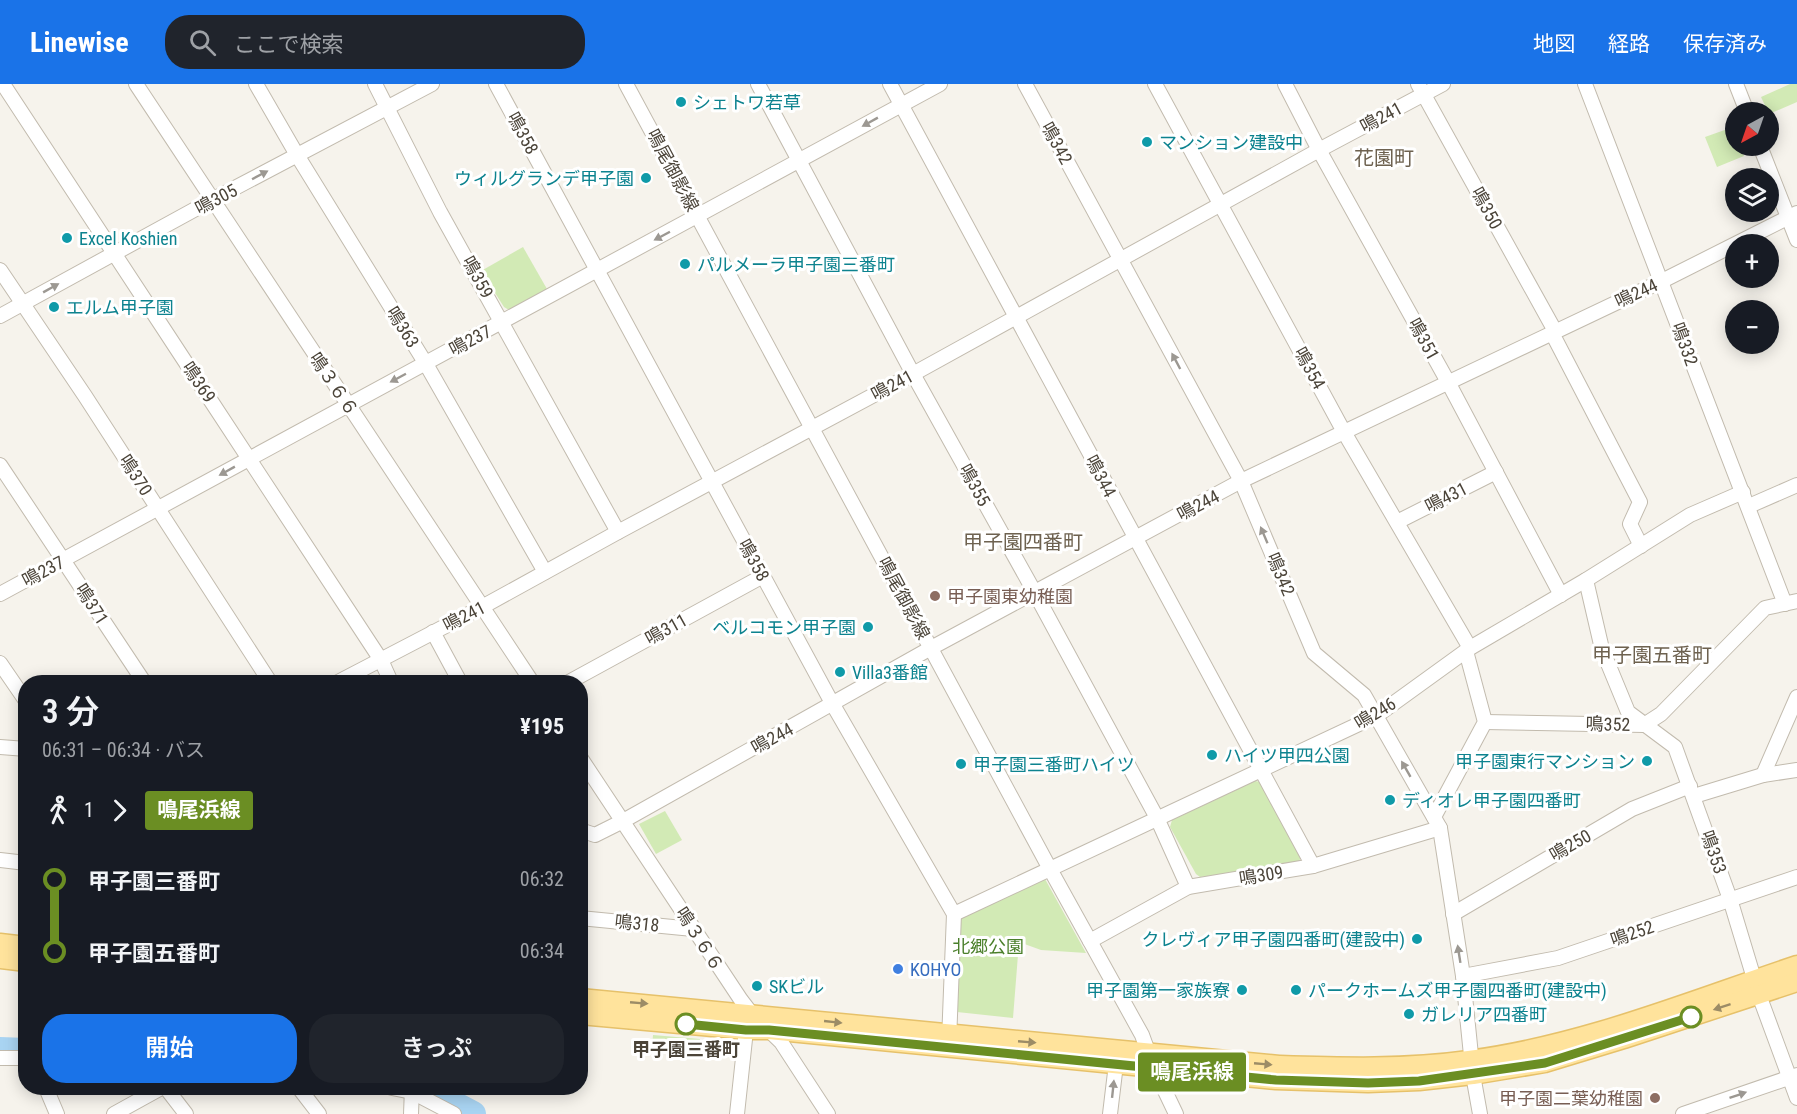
<!DOCTYPE html>
<html lang="ja">
<meta charset="utf-8">
<style>
:root{--surface:#171b24;--page:#20242c;--text:#f1f3f6;--muted:#9ea1a6;--accent:#1a73e8}
body{margin:0;font-family:"Roboto Condensed","Noto Sans JP",sans-serif;background:var(--page);color:var(--text);height:100vh;display:flex;flex-direction:column;font-size:22px;white-space:nowrap}
*{box-sizing:border-box;margin:0}
p{font-size:20px;color:var(--muted)}
.icon{flex:none;width:33px;height:33px;fill:none;stroke:currentColor;stroke-width:2;stroke-linecap:round;stroke-linejoin:round}
.map{position:relative;flex:1;overflow:hidden}
.sheet{position:absolute;left:18px;top:591px;width:570px;height:420px;display:flex;flex-direction:column;background:var(--surface);border-radius:24px;box-shadow:0 3px 15px #0003}
.sheet>*{flex:none}
.badge{padding:0 12px;border-radius:4px;font-size:21px;line-height:39px}
.needle{width:39px;rotate:220deg}
.controls{position:absolute;left:1725px;top:18px;display:grid;gap:12px}
.controls a{display:grid;place-items:center;width:54px;height:54px;border-radius:50%;background:var(--surface);box-shadow:0 3px 15px #0003;font-size:30px}
.map>.badge{position:absolute;translate:-50% -50%;box-shadow:0 0 0 3px #fff}
.legs{display:flex;align-items:center;gap:9px;height:66px;padding:0 24px;font-size:20px}
.legs p{margin-inline-start:auto}
.summary{display:flex;align-items:center;justify-content:space-between;height:102px;padding:0 24px}
h1{font-size:33px;font-weight:600;line-height:45px}
.action{display:flex;gap:12px;margin-top:auto;padding:12px 24px}
.action a{flex:1;height:69px;border-radius:24px;background:var(--accent);color:#fff;font-size:24px;font-weight:600;line-height:69px;text-align:center}
.action a+a{background:var(--page);color:var(--text)}
ul{padding:0 24px;list-style:none}
li{display:flex;align-items:center;gap:21px;height:72px;font-size:22px}
li i{display:grid;place-items:center;width:9px;height:100%;margin:0 8px;background:currentColor}
li i::after{content:'';width:15px;height:15px;margin:-8px;border:4px solid;border-radius:50%;background:var(--surface)}
li p{margin-inline-start:auto}
li:first-child i{background:linear-gradient(#0000 50%,currentColor 0)}
li:last-child i{background:linear-gradient(currentColor 50%,#0000 0)}
header{display:flex;align-items:center;gap:36px;box-sizing:border-box;height:84px;padding:0 30px;background:var(--accent);color:#fff}
header strong{font-size:28px}
nav{display:flex;gap:33px;margin-inline-start:auto;font-size:21px}
.search{width:420px;height:54px;background:var(--page);display:flex;align-items:center;gap:15px;box-sizing:border-box;padding:0 21px;border-radius:24px;color:var(--muted);font-size:22px}
.map>svg:first-child{display:block}
.green{fill:#d2eab5}
.lines{fill:none;stroke-linecap:round;stroke-linejoin:round}
.river{stroke:#a9d4f2;stroke-width:26}
.minor-casing{stroke:#c2bbae;stroke-width:16}
.major-casing{stroke:#e6c16a;stroke-width:21}
.minor{stroke:#fff;stroke-width:14}
.major{stroke:#ffe39c;stroke-width:18}
.oneway{fill:#9c9892}
.oneway2{fill:#9c8c66}
.line-1-casing{stroke:#fff;stroke-width:14}
.line-1{stroke:#6b8e23;stroke-width:9}
.culture-dot{fill:#0f9aa8;stroke:#fff;stroke-width:2}
.education-dot{fill:#8d6e63;stroke:#fff;stroke-width:2}
.shop-dot{fill:#3f7fe0;stroke:#fff;stroke-width:2}
.stop-1-dot{fill:#fff;stroke:#6b8e23;stroke-width:3}
.labels{text-anchor:middle;dominant-baseline:central;stroke-width:6;stroke-linejoin:round;paint-order:stroke}
.culture-label{font-size:18px;fill:#0d838f;stroke:#fff;text-anchor:start}
.street-label{font-size:18px;fill:#4b4439;stroke:#fff}
.education-label{font-size:18px;fill:#785e54;stroke:#fff;text-anchor:start}
.park-label{font-size:18px;fill:#4a7f2a;stroke:#fff}
.shop-label{font-size:18px;fill:#366cbe;stroke:#fff;text-anchor:start}
.stop-label{font-size:18px;font-weight:bold;fill:#4b4439;stroke:#fff}
.neighbourhood-label{font-size:20px;fill:#6e6250;stroke:#fff}
</style>
<header>
<strong>Linewise</strong>
<div class="search"><svg class="icon" aria-label="search" viewBox="0 0 24 24"><circle cx="10" cy="10" r="6"/><path d="M15 15l6 6"/></svg>ここで検索</div>
<nav><a>地図</a><a>経路</a><a>保存済み</a></nav>
</header>
<div class="map">
<svg width="1797" height="1030" viewBox="0 0 1797 1030">
<rect width="100%" height="100%" fill="#f6f3ec"/>
<g class="green">
<polygon points="1790,0 1797,0 1797,18 1769,30 1761,13"/>
<polygon points="1733,43 1735,50 1736,62 1740,62 1744,72 1717,83 1705,53"/>
<polygon points="523,163 547,205 509,226 504,223 481,187"/>
<polygon points="1255,697 1261,698 1301,773 1298,780 1200,793 1196,790 1170,743 1172,736"/>
<polygon points="665,727 682,756 656,770 639,740"/>
<polygon points="1045,795 1086,869 1041,866 1019,858 1013,934 957,928 958,844 962,833"/>
<polygon points="653,951 700,955 699,966 652,962"/>
</g>
<g class="lines">
<g class="river">
<polyline points="0,966 26,967"/>
<polyline points="424,1004 473,1030"/>
</g>
<g class="minor-casing">
<g id="minor">
<path d="M3,0C128,193 256,383 381,576L391,598"/>
<polyline points="136,0 532,598"/>
<polyline points="256,0 297,71 426,280 545,488"/>
<polyline points="375,0 440,128 618,448"/>
<polyline points="496,0 832,619 954,830 949,957"/>
<polyline points="626,0 1050,785 1142,951 1154,984 1176,1030"/>
<polyline points="758,0 913,290 1035,509 1157,734 1188,803"/>
<polyline points="890,0 1313,782"/>
<polyline points="1025,0 1241,397 1314,569 1364,611 1440,744 1463,892 1473,991 1480,1030"/>
<polyline points="1155,0 1344,348 1470,564"/>
<polyline points="1285,0 1319,66 1448,298 1561,511"/>
<polyline points="1418,0 1555,247"/>
<polyline points="1585,0 1785,520"/>
<polyline points="1736,0 1747,28"/>
<polyline points="1760,62 1797,156"/>
<polyline points="0,186 85,312 270,598"/>
<polyline points="0,232 212,116 432,0"/>
<polyline points="1552,249 1640,418 1630,440 1641,462"/>
<polyline points="0,381 144,598"/>
<polyline points="1749,422 1797,401"/>
<polyline points="1397,438 1496,388"/>
<polyline points="1586,496 1602,565 1628,628 1675,663 1730,815 1759,911 1797,1014"/>
<polyline points="0,510 940,0"/>
<polyline points="433,548 460,598"/>
<polyline points="0,579 26,617"/>
<polyline points="338,598 482,523 618,448 913,290 1319,66 1443,0"/>
<polyline points="569,598 763,492"/>
<polyline points="1485,638 1644,641"/>
<polyline points="1644,641 1661,630 1765,524 1797,517"/>
<polyline points="0,663 26,665"/>
<polyline points="580,673 741,916 751,929 781,958 828,1030"/>
<polyline points="1763,691 1797,613"/>
<polyline points="1694,712 1763,691 1797,686"/>
<polyline points="1434,733 1485,638 1466,567"/>
<polyline points="580,746 595,751 623,737 931,564 1241,397 1662,197 1797,129"/>
<polyline points="0,776 26,779"/>
<polyline points="954,830 1376,632 1470,564 1586,496 1690,431 1743,408"/>
<polyline points="1453,830 1632,725 1690,702"/>
<polyline points="580,834 693,845"/>
<polyline points="1090,857 1188,803 1313,782 1440,744"/>
<polyline points="1463,892 1558,874 1797,793"/>
<polyline points="0,974 26,974"/>
<polyline points="46,1004 57,1030"/>
<polyline points="166,1004 186,1030"/>
<polyline points="299,1004 319,1030"/>
<polyline points="392,1004 412,1008 454,1030"/>
<polyline points="114,1030 161,1004"/>
<polyline points="411,1030 412,1004"/>
<polyline points="737,1030 746,946"/>
<polyline points="1110,1030 1116,980"/>
<polyline points="1683,1030 1797,991"/>
</g>
</g>
<g class="major-casing">
<g id="major">
<polyline points="0,859 26,862"/>
<polyline points="0,875 26,878"/>
<path d="M580,914L1279,981C1343,983 1405,985 1469,976C1583,961 1689,917 1797,881"/>
<polyline points="580,931 746,946 769,946 1276,996 1368,999 1419,997 1473,991 1545,979 1624,955 1797,898"/>
</g>
</g>
<use href="#minor" class="minor"/>
<use href="#major" class="major"/>
</g>
<defs><path id="oneway-solid" d="M-6-.8H1V-3.2L6.5 0L1 3.2V.8H-6Z" transform="scale(1.5)"/></defs>
<g class="oneway">
<use href="#oneway-solid" transform="translate(870 38) rotate(151)"/>
<use href="#oneway-solid" transform="translate(260 91) rotate(-28)"/>
<use href="#oneway-solid" transform="translate(662 152) rotate(152)"/>
<use href="#oneway-solid" transform="translate(51 204) rotate(-29)"/>
<use href="#oneway-solid" transform="translate(1176 277) rotate(-118)"/>
<use href="#oneway-solid" transform="translate(398 294) rotate(152)"/>
<use href="#oneway-solid" transform="translate(227 387) rotate(151)"/>
<use href="#oneway-solid" transform="translate(1264 451) rotate(-113)"/>
<use href="#oneway-solid" transform="translate(1406 685) rotate(-120)"/>
<use href="#oneway-solid" transform="translate(1459 870) rotate(-99)"/>
<use href="#oneway-solid" transform="translate(1113 1005) rotate(-84)"/>
<use href="#oneway-solid" transform="translate(1738 1011) rotate(-19)"/>
</g>
<g class="oneway2">
<use href="#oneway-solid" transform="translate(639 919) rotate(5)"/>
<use href="#oneway-solid" transform="translate(1722 923) rotate(162)"/>
<use href="#oneway-solid" transform="translate(833 938) rotate(6)"/>
<use href="#oneway-solid" transform="translate(1027 958) rotate(5)"/>
<use href="#oneway-solid" transform="translate(1263 980) rotate(5)"/>
</g>
<g class="lines">
<g class="line-1-casing">
<polyline id="line-1" points="686,940 746,946 769,946 1276,996 1368,999 1419,997 1545,979 1691,933"/>
</g>
<use href="#line-1" class="line-1"/>
</g>
<g class="culture-dot">
<circle cx="681" cy="18" r="6"/>
<circle cx="1147" cy="58" r="6"/>
<circle cx="646" cy="94" r="6"/>
<circle cx="67" cy="154" r="6"/>
<circle cx="685" cy="180" r="6"/>
<circle cx="54" cy="223" r="6"/>
<circle cx="868" cy="543" r="6"/>
<circle cx="840" cy="588" r="6"/>
<circle cx="1212" cy="671" r="6"/>
<circle cx="1647" cy="677" r="6"/>
<circle cx="961" cy="680" r="6"/>
<circle cx="1390" cy="716" r="6"/>
<circle cx="1417" cy="855" r="6"/>
<circle cx="757" cy="902" r="6"/>
<circle cx="1242" cy="906" r="6"/>
<circle cx="1296" cy="906" r="6"/>
<circle cx="1409" cy="930" r="6"/>
</g>
<g class="education-dot">
<circle cx="935" cy="512" r="6"/>
<circle cx="1655" cy="1014" r="6"/>
</g>
<circle class="shop-dot" cx="898" cy="885" r="6"/>
<g class="stop-1-dot">
<circle cx="1691" cy="933" r="10"/>
<circle cx="686" cy="940" r="10"/>
</g>
<g class="labels">
<g class="culture-label">
<text x="693" y="18">シェトワ若草</text>
<text x="1159" y="58">マンション建設中</text>
<text x="634" y="94" text-anchor="end">ウィルグランデ甲子園</text>
<text x="79" y="154">Excel Koshien</text>
<text x="697" y="180">パルメーラ甲子園三番町</text>
<text x="66" y="223">エルム甲子園</text>
<text x="856" y="543" text-anchor="end">ベルコモン甲子園</text>
<text x="852" y="588">Villa3番館</text>
<text x="1224" y="671">ハイツ甲四公園</text>
<text x="1635" y="677" text-anchor="end">甲子園東行マンション</text>
<text x="973" y="680">甲子園三番町ハイツ</text>
<text x="1402" y="716">ディオレ甲子園四番町</text>
<text x="1405" y="855" text-anchor="end">クレヴィア甲子園四番町(建設中)</text>
<text x="769" y="902">SKビル</text>
<text x="1230" y="906" text-anchor="end">甲子園第一家族寮</text>
<text x="1308" y="906">パークホームズ甲子園四番町(建設中)</text>
<text x="1421" y="930">ガレリア四番町</text>
</g>
<g class="street-label">
<text transform="translate(1381 33) rotate(-28)">鳴241</text>
<text transform="translate(523 49) rotate(61)">鳴358</text>
<text transform="translate(1057 59) rotate(61)">鳴342</text>
<text transform="translate(673 86) rotate(62)">鳴尾御影線</text>
<text transform="translate(216 115) rotate(-28)">鳴305</text>
<text transform="translate(1487 124) rotate(61)">鳴350</text>
<text transform="translate(478 193) rotate(61)">鳴359</text>
<text transform="translate(1636 209) rotate(-25)">鳴244</text>
<text transform="translate(403 243) rotate(58)">鳴363</text>
<text transform="translate(1424 255) rotate(61)">鳴351</text>
<text transform="translate(470 256) rotate(-28)">鳴237</text>
<text transform="translate(1685 260) rotate(70)">鳴332</text>
<text transform="translate(1310 284) rotate(61)">鳴354</text>
<text transform="translate(199 298) rotate(56)">鳴369</text>
<text transform="translate(334 300) rotate(56)">鳴３６６</text>
<text transform="translate(892 301) rotate(-28)">鳴241</text>
<text transform="translate(136 391) rotate(57)">鳴370</text>
<text transform="translate(1101 392) rotate(62)">鳴344</text>
<text transform="translate(975 401) rotate(61)">鳴355</text>
<text transform="translate(1446 413) rotate(-27)">鳴431</text>
<text transform="translate(1198 421) rotate(-28)">鳴244</text>
<text transform="translate(754 476) rotate(61)">鳴358</text>
<text transform="translate(43 487) rotate(-28)">鳴237</text>
<text transform="translate(1281 490) rotate(67)">鳴342</text>
<text transform="translate(904 514) rotate(62)">鳴尾御影線</text>
<text transform="translate(92 520) rotate(57)">鳴371</text>
<text transform="translate(464 532) rotate(-27)">鳴241</text>
<text transform="translate(666 545) rotate(-29)">鳴311</text>
<text transform="translate(1375 629) rotate(-31)">鳴246</text>
<text transform="translate(1608 640) rotate(1)">鳴352</text>
<text transform="translate(772 654) rotate(-29)">鳴244</text>
<text transform="translate(1570 761) rotate(-30)">鳴250</text>
<text transform="translate(1714 768) rotate(71)">鳴353</text>
<text transform="translate(1261 791) rotate(-9)">鳴309</text>
<text transform="translate(637 839) rotate(6)">鳴318</text>
<text transform="translate(1632 849) rotate(-19)">鳴252</text>
<text transform="translate(700 855) rotate(57)">鳴３６６</text>
</g>
<g class="education-label">
<text x="947" y="512">甲子園東幼稚園</text>
<text x="1643" y="1014" text-anchor="end">甲子園二葉幼稚園</text>
</g>
<g class="park-label">
<text x="988" y="862">北郷公園</text>
</g>
<g class="shop-label">
<text x="910" y="885">KOHYO</text>
</g>
<g class="stop-label">
<text x="686" y="965">甲子園三番町</text>
</g>
<g class="neighbourhood-label">
<text x="1384" y="74">花園町</text>
<text x="1023" y="458">甲子園四番町</text>
<text x="1652" y="571">甲子園五番町</text>
</g>
</g>
</svg>
<div class="controls">
<a><svg class="needle" viewBox="-14 -14 28 28"><path d="M0-13l5 13h-10z" fill="#e53935"/><path d="M0 13l5-13h-10z" fill="#9ea1a6"/></svg></a>
<a><svg class="icon" aria-label="layers" viewBox="0 0 24 24"><path d="M12 4l9 5-9 5-9-5zM3 14l9 5 9-5"/></svg></a>
<a>+</a>
<a>−</a>
</div>
<b class="badge" style="left:1192px;top:988px;background:#6b8e23;color:#fff">鳴尾浜線</b>
<section class="sheet">
<div class="summary"><div><h1>3 分</h1><p>06:31 – 06:34 · バス</p></div><b>¥195</b></div>
<div class="legs"><svg class="icon" aria-label="walk" viewBox="0 0 24 24"><circle cx="13" cy="4" r="2"/><path d="M13 8l-2 6 4 7M11 14l-3 7M7 12l3-4h3l4 4"/></svg>1<svg class="icon" aria-label="forward" viewBox="0 0 24 24"><path d="M9 5l7 7-7 7"/></svg><b class="badge" style="background:#6b8e23;color:#fff">鳴尾浜線</b></div>
<ul>
<li><i style="color:#6b8e23"></i><b>甲子園三番町</b><p>06:32</p></li>
<li><i style="color:#6b8e23"></i><b>甲子園五番町</b><p>06:34</p></li>
</ul>
<div class="action"><a>開始</a><a>きっぷ</a></div>
</section>
</div>
